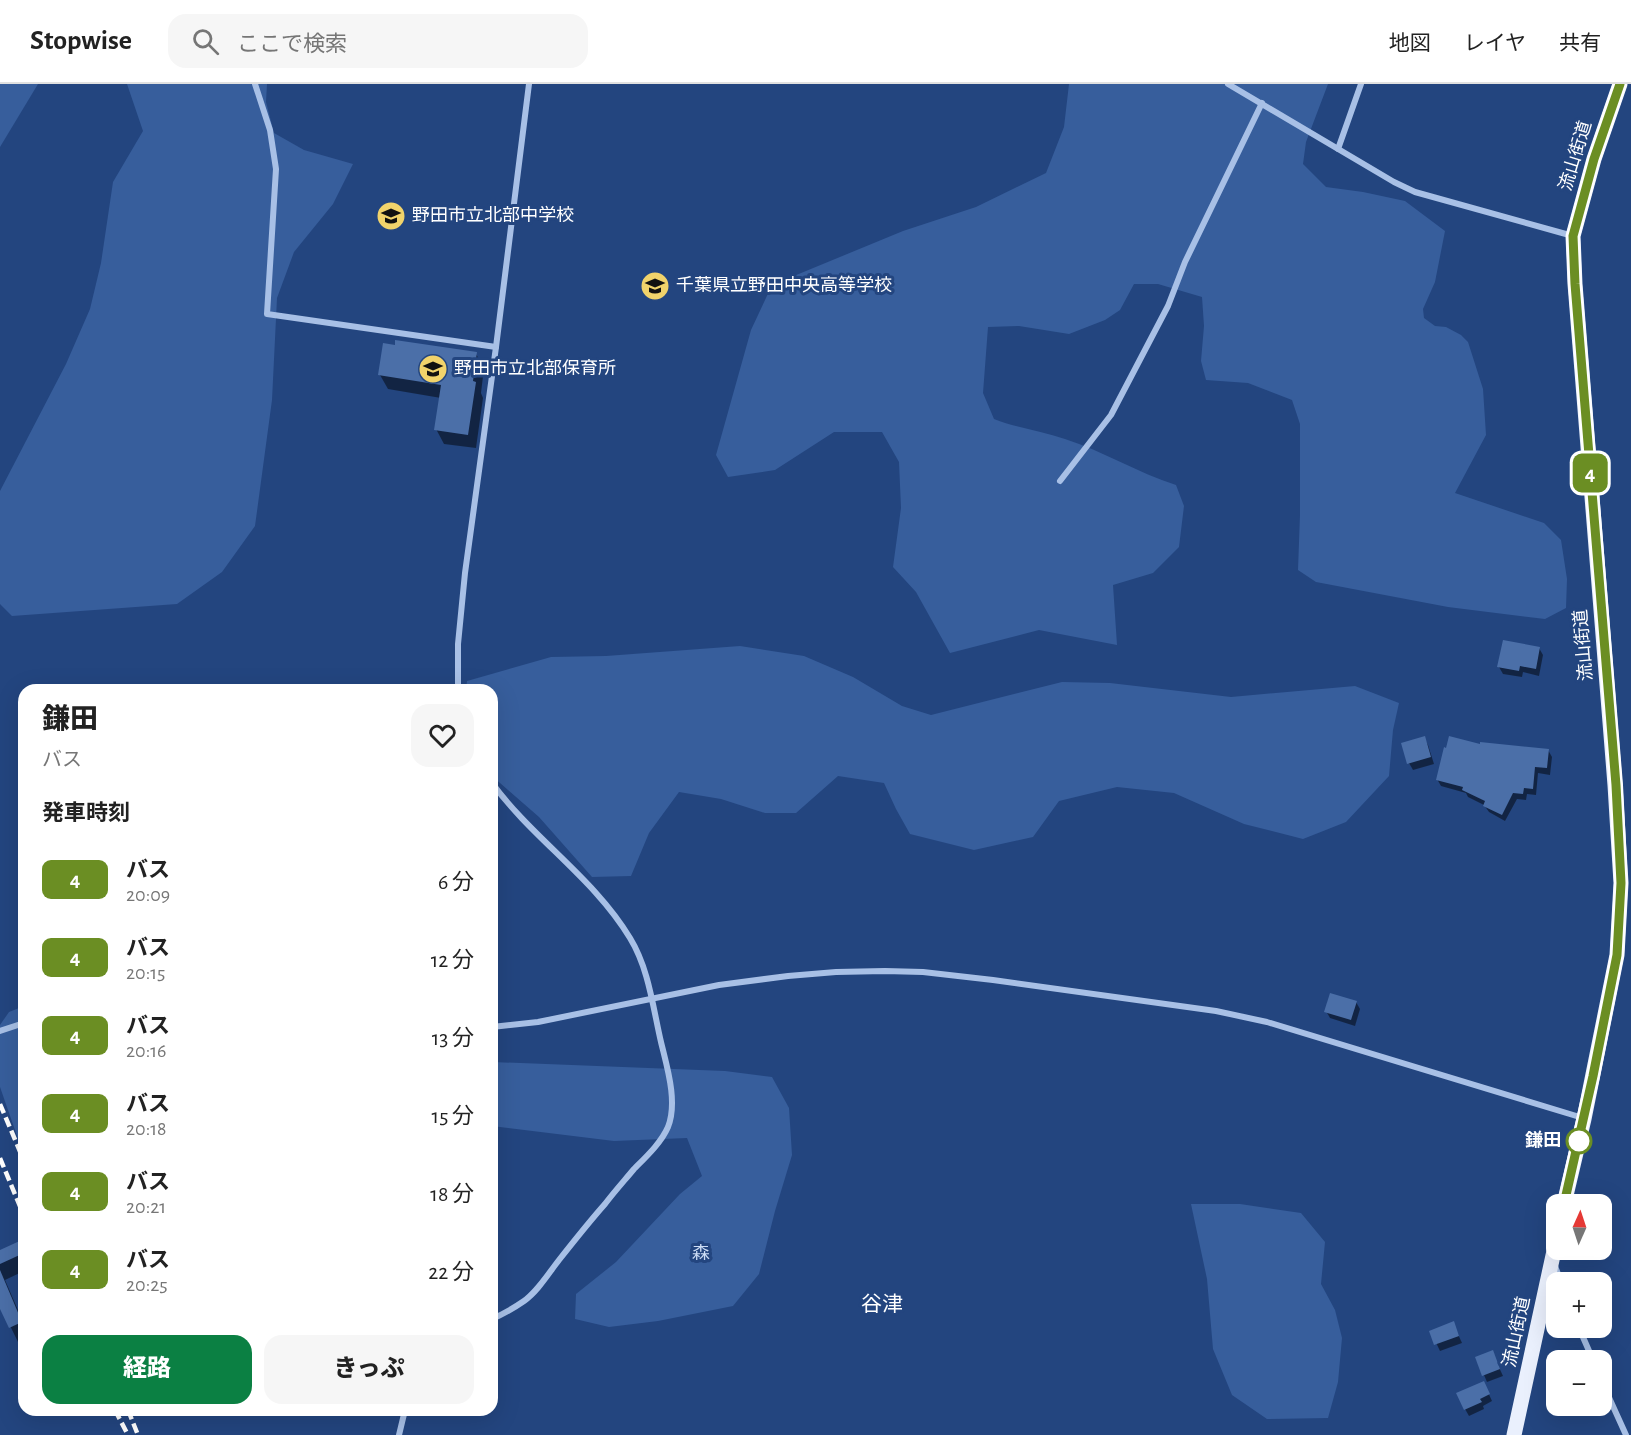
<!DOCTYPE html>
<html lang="ja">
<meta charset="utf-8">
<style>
:root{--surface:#fff;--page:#f6f6f6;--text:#222;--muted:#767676;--line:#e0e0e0;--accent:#0b8043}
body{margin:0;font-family:"Alegreya Sans","Noto Sans JP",sans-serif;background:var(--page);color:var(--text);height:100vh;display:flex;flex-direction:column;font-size:22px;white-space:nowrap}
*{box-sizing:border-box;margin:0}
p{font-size:20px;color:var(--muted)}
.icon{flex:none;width:33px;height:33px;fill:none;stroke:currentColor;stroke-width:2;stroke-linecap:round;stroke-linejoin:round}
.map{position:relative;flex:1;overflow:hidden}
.sheet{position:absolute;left:18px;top:600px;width:480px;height:732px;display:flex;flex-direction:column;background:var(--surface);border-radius:18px;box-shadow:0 6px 24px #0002}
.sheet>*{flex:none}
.badge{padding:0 12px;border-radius:9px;font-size:21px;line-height:39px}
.needle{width:39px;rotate:3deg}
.tools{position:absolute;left:1546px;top:1110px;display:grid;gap:12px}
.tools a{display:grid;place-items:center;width:66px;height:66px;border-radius:12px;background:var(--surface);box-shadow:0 6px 24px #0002;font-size:30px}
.map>.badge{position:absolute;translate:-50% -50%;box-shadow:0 0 0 3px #fff}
h2{padding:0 24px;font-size:22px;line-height:54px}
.round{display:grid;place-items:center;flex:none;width:63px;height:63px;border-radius:18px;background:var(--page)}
.overview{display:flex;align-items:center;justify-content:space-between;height:102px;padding:0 24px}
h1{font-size:28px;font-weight:800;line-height:45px}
.primary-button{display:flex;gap:12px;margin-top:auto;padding:12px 24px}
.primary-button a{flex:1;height:69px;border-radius:18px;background:var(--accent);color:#fff;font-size:24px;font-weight:800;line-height:69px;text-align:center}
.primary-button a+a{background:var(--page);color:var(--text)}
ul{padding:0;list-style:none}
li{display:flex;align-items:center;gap:18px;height:78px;padding:0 24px}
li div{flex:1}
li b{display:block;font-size:22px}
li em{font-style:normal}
li .badge{min-width:66px;font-weight:700;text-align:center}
header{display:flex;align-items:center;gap:36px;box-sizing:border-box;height:84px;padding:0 30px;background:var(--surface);border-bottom:2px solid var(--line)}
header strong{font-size:28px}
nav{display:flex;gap:33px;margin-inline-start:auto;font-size:21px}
.search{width:420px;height:54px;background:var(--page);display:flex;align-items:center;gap:15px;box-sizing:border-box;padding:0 21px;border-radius:18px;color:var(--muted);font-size:22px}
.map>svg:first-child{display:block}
.green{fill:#375e9c}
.shadow{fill:#0007}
.building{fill:#4b6fa8}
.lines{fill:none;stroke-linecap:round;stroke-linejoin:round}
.street{stroke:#a8c0e6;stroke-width:6}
.primary{stroke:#eaf0fd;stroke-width:15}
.rail{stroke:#fff;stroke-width:4.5;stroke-dasharray:10 4.5;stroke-linecap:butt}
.line-casing{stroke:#fff;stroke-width:14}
.line{stroke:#6b8e23;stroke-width:9}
.stop-dot{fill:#fff;stroke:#6b8e23;stroke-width:3}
.labels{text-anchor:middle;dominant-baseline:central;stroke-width:6;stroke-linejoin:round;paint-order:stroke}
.street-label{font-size:18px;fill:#fff;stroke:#23457f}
.poi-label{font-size:18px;fill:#fff;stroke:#23457f;text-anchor:start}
.stop-label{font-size:18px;font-weight:bold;fill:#fff;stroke:#23457f;text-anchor:end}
.park-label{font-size:18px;fill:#ccdcf5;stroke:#23457f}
.quarter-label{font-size:21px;fill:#fff;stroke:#23457f}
</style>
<header>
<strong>Stopwise</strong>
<div class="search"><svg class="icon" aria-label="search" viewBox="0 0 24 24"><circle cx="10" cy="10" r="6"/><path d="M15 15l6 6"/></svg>ここで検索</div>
<nav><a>地図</a><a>レイヤ</a><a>共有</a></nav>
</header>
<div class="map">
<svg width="1631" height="1351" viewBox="0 0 1631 1351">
<rect width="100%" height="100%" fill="#23457f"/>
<g class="green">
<polygon points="0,0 38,0 0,63"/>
<polygon points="127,0 267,0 266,18 274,49 304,66 353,80 333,120 294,168 277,214 272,316 255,442 222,488 177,520 12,532 0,520 0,407 66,280 90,225 101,179 113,98 143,47"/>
<path d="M1069,0H1328L1306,58L1303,80L1326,103L1363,108L1405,117L1445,147L1435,198L1423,225L1424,234L1435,242L1446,243L1461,251L1468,258L1483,305L1486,351L1455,409L1544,439L1561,456L1567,495L1566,524L1545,535L1448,523L1316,498L1298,486L1300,431V340L1292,316L1248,299L1206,296L1201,277L1204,242L1202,213L1158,200H1134L1120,226L1105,236L1069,250L1019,242L988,243L983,309L994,335C1017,344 1041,347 1065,355C1103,367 1138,389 1176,401L1184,422L1179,463L1153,489L1113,501L1117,561L1039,546L950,569L916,508L893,483L901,424L899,378L882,348H834L775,386L728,393L716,371L751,246L772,201L903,147L976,123L1046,89L1064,43Z"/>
<polygon points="740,562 804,572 853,593 902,622 931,631 1062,598 1110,599 1231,613 1355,602 1399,619 1393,646 1389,692 1346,738 1303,755 1244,740 1174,709 1117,703 1059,717 1033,753 974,766 910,750 896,725 884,699 838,692 796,729 765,729 721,715 679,708 649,749 631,792 592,793 539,733 492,692 492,606 466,606 467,597 551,573 606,572"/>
<polygon points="24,922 24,1072 0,1003 0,941 9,928"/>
<polygon points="492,978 725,987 772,993 789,1024 792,1071 775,1127 759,1190 733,1222 658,1237 609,1243 575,1235 576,1210 616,1178 680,1110 702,1092 687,1054 614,1057 492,1042"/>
<polygon points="1191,1120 1240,1120 1301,1129 1325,1158 1321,1200 1335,1226 1342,1254 1338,1298 1328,1334 1267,1335 1232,1311 1213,1265 1207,1195"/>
</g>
<g class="shadow">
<polygon points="476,270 484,284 481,309 483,314 476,364 444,360 436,345 441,314 388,305 380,291"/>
<polygon points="1539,564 1543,571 1539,592 1523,588 1522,593 1503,590 1499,583"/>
<polygon points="1424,654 1428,661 1434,680 1413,686 1409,679"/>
<polygon points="1481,662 1548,666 1552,673 1550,691 1538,689 1536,711 1527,710 1526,716 1517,715 1505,737 1489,728 1484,721 1468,713 1466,709 1441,702 1437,695"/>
<polygon points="1356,918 1360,925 1355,942 1330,934 1326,927"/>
<polygon points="24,1157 24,1187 5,1196 24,1240 24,1255 18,1258 0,1221 0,1167"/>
<polygon points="1453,1239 1462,1259 1440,1267 1431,1248"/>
<polygon points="1492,1268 1503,1292 1487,1298 1484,1291"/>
<polygon points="1487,1306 1492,1317 1483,1322 1484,1325 1469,1332 1465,1325"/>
</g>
<g class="building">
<polygon points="395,256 477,268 473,297 476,298 468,351 434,346 441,301 378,291 383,259 395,261"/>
<polygon points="1503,556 1540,563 1536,585 1520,582 1519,587 1497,583"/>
<polygon points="1425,652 1431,673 1407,680 1401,659"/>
<polygon points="1449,652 1480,660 1480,658 1549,665 1547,684 1535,683 1533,705 1524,704 1523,710 1513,709 1502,731 1483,722 1485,717 1462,706 1463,703 1436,696 1444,663 1446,664"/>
<polygon points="1330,909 1357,917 1351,936 1324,928"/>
<polygon points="24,1155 24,1169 0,1180 0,1166"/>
<polygon points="0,1186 22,1238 9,1244 0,1225"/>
<polygon points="1454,1237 1459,1252 1434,1261 1429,1247"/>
<polygon points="1493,1266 1500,1285 1482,1292 1475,1273"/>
<polygon points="1484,1297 1490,1310 1480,1315 1482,1318 1464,1326 1456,1309"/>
</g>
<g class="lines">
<g class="street">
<polyline points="255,0 270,46 276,85 267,230 496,263"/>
<polyline points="1228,0 1394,98 1415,108 1573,152"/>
<polyline points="1338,65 1361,0"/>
<polyline points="1060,397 1111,331 1168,222 1185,178 1262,19"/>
<polyline points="458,606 458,560 465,489 496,263 529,0"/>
<path d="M492,699C533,755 594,794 630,854C649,885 653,924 661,958C667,983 678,1018 668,1043C661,1059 646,1073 634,1085C624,1097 614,1108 605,1120C589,1138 574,1157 559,1176C548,1190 538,1207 524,1217C514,1224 503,1230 492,1235"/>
<polyline points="492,943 538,938 719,901 788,892 836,888 885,887 923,888 993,896 1216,927 1267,938 1583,1034"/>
<polyline points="0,947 24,939"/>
<polyline points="1555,1182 1561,1198"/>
<polyline points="1579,1244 1593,1276"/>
<polyline points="1602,1298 1626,1351"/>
<polyline points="399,1351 405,1326"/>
</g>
<g class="primary">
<polyline points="1564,1120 1584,1035 1617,871 1621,799 1615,701 1575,200 1573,152 1594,75 1620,0"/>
<polyline points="1514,1351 1557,1153"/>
</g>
<g class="rail">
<polyline points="0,1020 24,1077"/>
<polyline points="0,1074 24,1132"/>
<polyline points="115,1326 128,1351"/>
<polyline points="128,1326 138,1351"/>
</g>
</g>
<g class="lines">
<g class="line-casing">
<polyline id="line" points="1564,1120 1593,992 1617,871 1621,799 1616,701 1575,200 1573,152 1594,75 1620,0"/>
</g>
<use href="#line" class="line"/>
</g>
<defs>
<g id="school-disc" transform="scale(1.5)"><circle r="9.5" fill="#f1d36b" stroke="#23457f"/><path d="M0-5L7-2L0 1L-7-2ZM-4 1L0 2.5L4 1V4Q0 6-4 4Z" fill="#111"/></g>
</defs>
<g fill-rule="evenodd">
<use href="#school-disc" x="391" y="132"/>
<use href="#school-disc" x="655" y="202"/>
<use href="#school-disc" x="433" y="285"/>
</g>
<circle class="stop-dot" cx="1579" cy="1057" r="12"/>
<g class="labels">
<g class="street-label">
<text transform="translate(1576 72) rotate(-73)">流山街道</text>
<text transform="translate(1584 561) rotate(-95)">流山街道</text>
<text transform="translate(1517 1248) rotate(-78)">流山街道</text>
</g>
<g class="poi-label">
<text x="412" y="132">野田市立北部中学校</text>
<text x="676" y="202">千葉県立野田中央高等学校</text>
<text x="454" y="285">野田市立北部保育所</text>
</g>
<g class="stop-label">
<text x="1561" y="1057">鎌田</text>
</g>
<g class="park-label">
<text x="701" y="1170">森</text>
</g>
<g class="quarter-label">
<text x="882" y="1220">谷津</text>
</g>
</g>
</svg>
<div class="tools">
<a><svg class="needle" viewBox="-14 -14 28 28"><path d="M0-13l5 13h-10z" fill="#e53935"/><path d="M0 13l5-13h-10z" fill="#767676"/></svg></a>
<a>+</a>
<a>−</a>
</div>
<b class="badge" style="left:1590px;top:389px;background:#6b8e23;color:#fff">4</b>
<section class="sheet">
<div class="overview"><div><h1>鎌田</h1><p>バス</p></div><a class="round"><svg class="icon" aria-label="heart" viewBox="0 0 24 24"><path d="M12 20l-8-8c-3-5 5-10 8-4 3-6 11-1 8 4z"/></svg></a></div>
<h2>発車時刻</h2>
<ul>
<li><span class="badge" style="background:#6b8e23;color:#fff">4</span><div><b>バス</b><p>20:09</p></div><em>6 分</em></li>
<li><span class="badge" style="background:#6b8e23;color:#fff">4</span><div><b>バス</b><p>20:15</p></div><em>12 分</em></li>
<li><span class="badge" style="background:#6b8e23;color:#fff">4</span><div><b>バス</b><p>20:16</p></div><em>13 分</em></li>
<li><span class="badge" style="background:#6b8e23;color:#fff">4</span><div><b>バス</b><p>20:18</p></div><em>15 分</em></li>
<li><span class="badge" style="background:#6b8e23;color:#fff">4</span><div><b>バス</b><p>20:21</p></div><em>18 分</em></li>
<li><span class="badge" style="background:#6b8e23;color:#fff">4</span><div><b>バス</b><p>20:25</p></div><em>22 分</em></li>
</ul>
<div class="primary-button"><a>経路</a><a>きっぷ</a></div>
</section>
</div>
